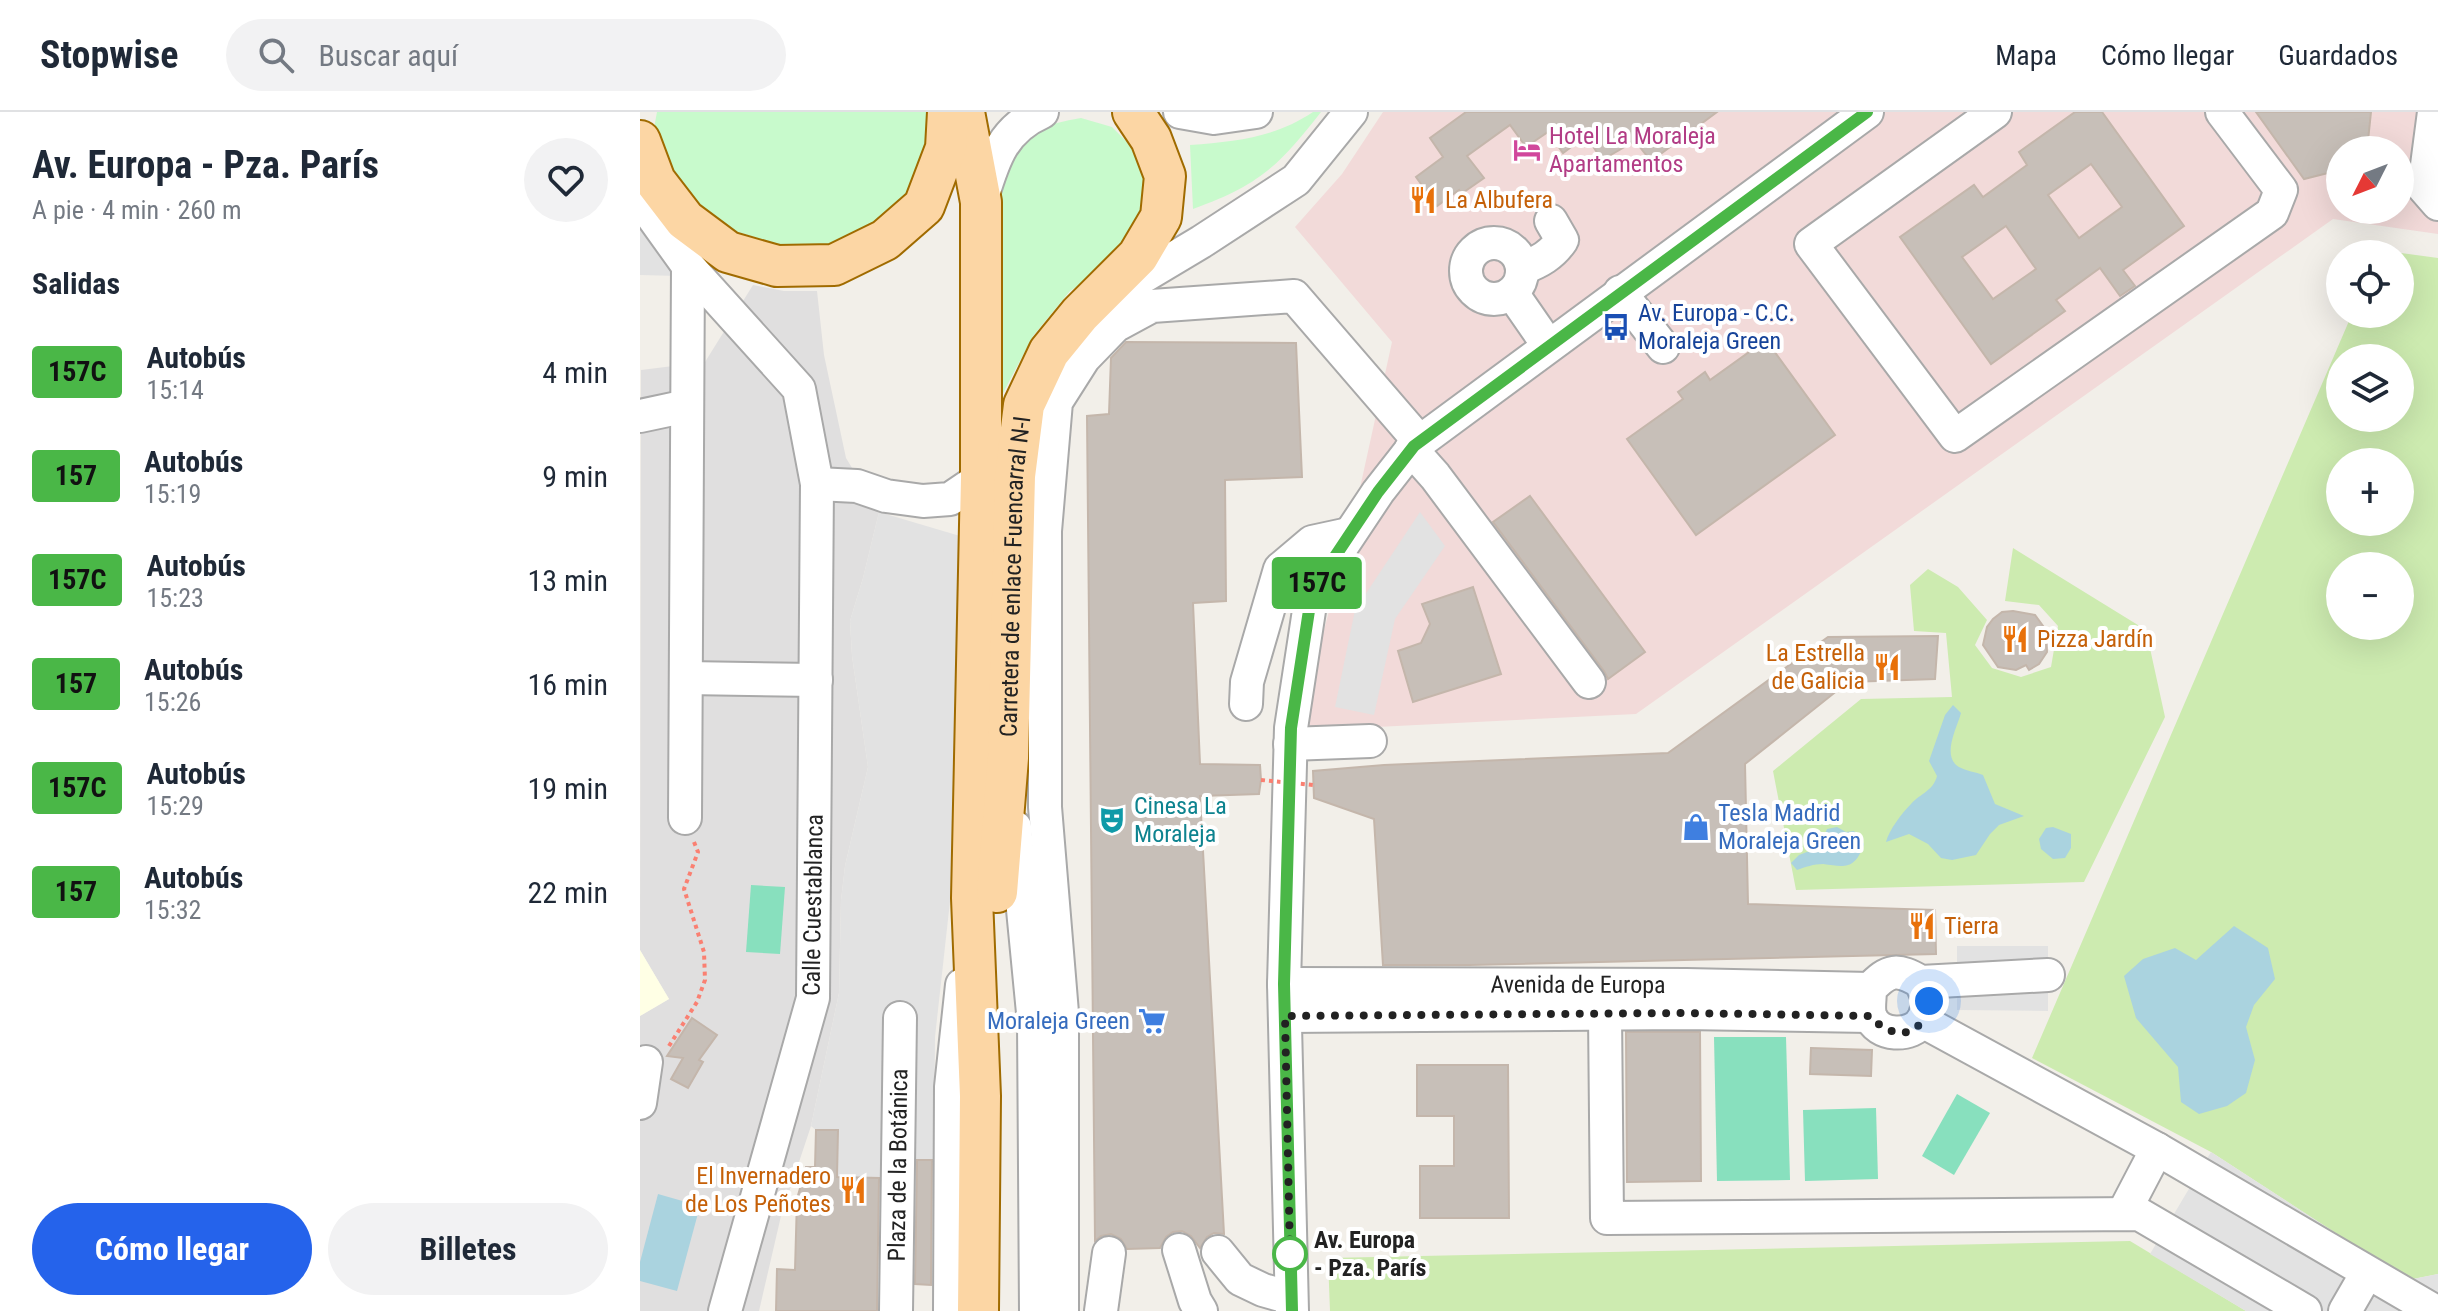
<!DOCTYPE html>
<html lang="es">
<meta charset="utf-8">
<style>
:root{--surface:#fff;--page:#f2f2f3;--text:#1f2937;--muted:#747a83;--line:#e0e1e3;--accent:#2563eb}
body{margin:0;font-family:"Roboto Condensed",sans-serif;background:var(--page);color:var(--text);height:100vh;display:flex;flex-direction:column;font-size:30px;white-space:nowrap}
*{box-sizing:border-box;margin:0}
p{font-size:26px;color:var(--muted)}
.icon{flex:none;width:44px;height:44px;fill:none;stroke:currentColor;stroke-width:2;stroke-linecap:round;stroke-linejoin:round}
.map{position:relative;flex:1;overflow:hidden}
.side{display:flex;flex-direction:column;background:var(--surface);width:640px}
.side>*{flex:none}
.badge{padding:0 16px;border-radius:6px;font-size:28px;line-height:52px}
.needle{width:52px;rotate:228deg}
.controls{position:absolute;left:1686px;top:24px;display:grid;gap:16px}
.controls a{display:grid;place-items:center;width:88px;height:88px;border-radius:50%;background:var(--surface);box-shadow:0 8px 32px #0002;font-size:40px}
.you{position:absolute;width:40px;height:40px;margin:-20px;border:6px solid #fff;border-radius:50%;background:#1a73e8;box-shadow:0 0 0 12px #1a73e833}
.map>.badge{position:absolute;translate:-50% -50%;box-shadow:0 0 0 4px #fff}
h2{padding:0 32px;font-size:30px;line-height:72px}
.round{display:grid;place-items:center;flex:none;width:84px;height:84px;border-radius:42px;background:var(--page)}
.head{display:flex;align-items:center;justify-content:space-between;height:136px;padding:0 32px}
h1{font-size:38px;font-weight:700;line-height:60px}
.primary-button{display:flex;gap:16px;margin-top:auto;padding:16px 32px}
.primary-button a{flex:1;height:92px;border-radius:48px;background:var(--accent);color:#fff;font-size:32px;font-weight:700;line-height:92px;text-align:center}
.primary-button a+a{background:var(--page);color:var(--text)}
ul{padding:0;list-style:none}
li{display:flex;align-items:center;gap:24px;height:104px;padding:0 32px}
li div{flex:1}
li b{display:block;font-size:30px}
li em{font-style:normal}
li .badge{min-width:88px;font-weight:700;text-align:center}
header{display:flex;align-items:center;gap:48px;box-sizing:border-box;height:112px;padding:0 40px;background:var(--surface);border-bottom:2px solid var(--line)}
header strong{font-size:38px}
nav{display:flex;gap:44px;margin-inline-start:auto;font-size:28px}
.search{width:560px;height:72px;background:var(--page);display:flex;align-items:center;gap:20px;box-sizing:border-box;padding:0 28px;border-radius:44px;color:var(--muted);font-size:30px}
main{display:flex;flex:1;min-height:0}
.map>svg:first-child{display:block}
.residential{fill:#e0dfdf}
.commercial{fill:#f2dad9;fill-rule:evenodd}
.education{fill:#ffffe5}
.grass{fill:#cdebb0;fill-rule:evenodd}
.park{fill:#c8facc}
.pitch{fill:#88e0be}
.parking{fill:#e2e2e2}
.water{fill:#aad3df}
.building{fill:#c7bfb8;stroke:#c4b6ab;stroke-width:2;fill-rule:evenodd}
.lines{fill:none;stroke-linecap:round;stroke-linejoin:round}
.minor-casing{stroke:#a9a9a9;stroke-width:36}
.major-casing{stroke:#a06b00;stroke-width:44}
.path{stroke:#fa8072;stroke-width:4;stroke-dasharray:4 4;stroke-linecap:butt}
.minor{stroke:#fff;stroke-width:32}
.major{stroke:#fcd6a4;stroke-width:40}
.path-bridge{stroke:#fa8072;stroke-width:4;stroke-dasharray:4 4;stroke-linecap:butt}
.line-casing{stroke:#fff;stroke-width:18}
.line{stroke:#4ab747;stroke-width:12}
.walk{stroke:#222;stroke-width:8;stroke-dasharray:0 14.4}
.stop-dot{fill:#fff;stroke:#4ab747;stroke-width:4}
.labels{text-anchor:middle;dominant-baseline:central;stroke-width:8;stroke-linejoin:round;paint-order:stroke}
.hotel-label{font-size:24px;fill:#b23c85;stroke:#fff;text-anchor:start}
.food-label{font-size:24px;fill:#c56008;stroke:#fff;text-anchor:start}
.transit-label{font-size:24px;fill:#164399;stroke:#fff;text-anchor:start}
.street-label{font-size:24px;fill:#222;stroke:#fff}
.culture-label{font-size:24px;fill:#0d838f;stroke:#fff;text-anchor:start}
.shop-label{font-size:24px;fill:#366cbe;stroke:#fff;text-anchor:start}
.stop-label{font-size:24px;font-weight:bold;fill:#222;stroke:#fff;text-anchor:start}
</style>
<header>
<strong>Stopwise</strong>
<div class="search"><svg class="icon" aria-label="search" viewBox="0 0 24 24"><circle cx="10" cy="10" r="6"/><path d="M15 15l6 6"/></svg>Buscar aquí</div>
<nav><a>Mapa</a><a>Cómo llegar</a><a>Guardados</a></nav>
</header>
<main>
<section class="side">
<div class="head"><div><h1>Av. Europa - Pza. París</h1><p>A pie · 4 min · 260 m</p></div><a class="round"><svg class="icon" aria-label="heart" viewBox="0 0 24 24"><path d="M12 20l-8-8c-3-5 5-10 8-4 3-6 11-1 8 4z"/></svg></a></div>
<h2>Salidas</h2>
<ul>
<li><span class="badge" style="background:#4ab747;color:#111">157C</span><div><b>Autobús</b><p>15:14</p></div><em>4 min</em></li>
<li><span class="badge" style="background:#4ab747;color:#111">157</span><div><b>Autobús</b><p>15:19</p></div><em>9 min</em></li>
<li><span class="badge" style="background:#4ab747;color:#111">157C</span><div><b>Autobús</b><p>15:23</p></div><em>13 min</em></li>
<li><span class="badge" style="background:#4ab747;color:#111">157</span><div><b>Autobús</b><p>15:26</p></div><em>16 min</em></li>
<li><span class="badge" style="background:#4ab747;color:#111">157C</span><div><b>Autobús</b><p>15:29</p></div><em>19 min</em></li>
<li><span class="badge" style="background:#4ab747;color:#111">157</span><div><b>Autobús</b><p>15:32</p></div><em>22 min</em></li>
</ul>
<div class="primary-button"><a>Cómo llegar</a><a>Billetes</a></div>
</section>
<div class="map">
<svg width="1798" height="1199" viewBox="0 0 1798 1199">
<rect width="100%" height="100%" fill="#f2efe9"/>
<polygon class="residential" points="113,173 144,179 177,179 184,243 206,346 239,400 223,466 210,509 212,544 228,655 205,754 201,788 199,881 171,1014 141,1104 119,1199 0,1199 0,904 29,887 0,838 1,258 65,250"/>
<path class="commercial" d="M743,0H1798V122L1693,107L996,602L657,619L711,417L752,230L655,115L702,62ZM1700,38H1760V98H1700Z"/>
<polygon class="education" points="0,838 29,887 0,904"/>
<g class="grass">
<path d="M1739,138L1798,146V1162L1768,1168L1571,1040L1392,946L1712,202H1760V142H1738ZM1700,246H1760V306H1700ZM1700,350H1760V410H1700ZM1700,454H1760V514H1700Z"/>
<polygon points="1373,436 1506,518 1525,605 1444,770 1156,778 1133,659 1221,587 1312,585 1306,521 1274,519 1270,473 1288,457 1318,475 1347,508 1335,533 1352,556 1381,565 1411,555 1418,514 1399,493 1365,489"/>
<polygon points="1490,1129 1606,1199 690,1199 688,1146"/>
</g>
<g class="park">
<polygon points="17,0 290,0 286,43 268,89 218,126 159,139 98,120 54,96 27,57 14,16"/>
<path d="M673,0H681C639,54 618,74 553,97L550,33C596,29 634,26 673,0Z"/>
<path d="M441,6L472,15L499,42L512,80L474,150L430,179L393,224L361,285C358,228 343,73 380,31C394,14 420,10 441,6Z"/>
</g>
<g class="pitch">
<polygon points="111,773 145,775 140,842 106,840"/>
<polygon points="1074,925 1146,925 1150,1068 1077,1069"/>
<polygon points="1317,982 1350,1001 1314,1063 1282,1044"/>
<polygon points="1236,996 1238,1067 1165,1069 1163,998"/>
</g>
<g class="parking">
<polygon points="0,107 38,164 0,163"/>
<polygon points="239,400 320,424 316,735 295,925 294,1048 274,1048 246,1066 197,1065 198,1018 176,1018 171,1014 199,881 201,788 205,754 228,655 212,544 210,509 223,466"/>
<polygon points="780,400 805,434 755,507 734,603 695,595 715,498"/>
<polygon points="1317,834 1408,834 1408,899 1317,898"/>
<polygon points="1571,1040 1768,1168 1798,1162 1798,1199 1606,1199 1510,1142"/>
</g>
<g class="water">
<path d="M1313,593L1321,601C1317,616 1301,644 1319,655C1326,659 1336,660 1343,663L1355,692L1384,704L1359,713L1350,722L1336,743L1312,748L1301,746L1288,732L1269,722L1246,730C1249,718 1262,701 1271,692C1281,681 1293,679 1297,664L1289,649L1305,603Z"/>
<path d="M1197,715L1206,720L1214,719L1224,732C1215,758 1205,755 1183,752C1174,752 1165,755 1157,758L1151,751L1159,743L1180,735L1187,717Z"/>
<polygon points="1413,715 1431,722 1431,736 1425,746 1413,747 1401,737 1399,727 1406,716"/>
<polygon points="1594,814 1628,836 1635,867 1614,893 1606,915 1615,948 1606,981 1587,994 1559,1002 1541,990 1538,955 1496,906 1484,864 1503,847 1535,836 1556,848"/>
<polygon points="18,1082 60,1094 37,1179 0,1169 0,1150"/>
</g>
<g class="building">
<polygon points="826,0 1077,0 1011,49 995,29 962,48 946,24 923,41 908,20 886,35 870,13 827,44 844,66 821,82 819,78 797,94 776,65 803,45 790,26"/>
<path d="M1435,0H1462L1544,114L1483,158L1495,174L1480,184L1460,156L1416,188L1425,199L1351,252L1260,125L1334,73L1343,85L1387,53L1379,40ZM1451,52L1482,95L1439,126L1408,83ZM1366,114L1396,157L1353,187L1322,145Z"/>
<polygon points="1616,0 1731,0 1727,38 1700,38 1700,58 1664,67"/>
<polygon points="1126,228 1195,323 1056,423 987,327 1043,287 1038,280 1065,260 1070,268"/>
<polygon points="486,230 656,231 662,365 585,368 586,489 553,491 560,652 620,653 621,668 619,682 560,684 584,1122 574,1121 567,1125 560,1136 551,1124 542,1119 533,1120 526,1125 520,1136 487,1137 481,1127 471,1122 461,1124 455,1129 447,304 469,302 471,246"/>
<polygon points="890,384 1005,540 968,567 964,559 853,410"/>
<polygon points="833,475 861,562 773,590 758,539 781,531 790,512 782,492"/>
<polygon points="1373,499 1395,503 1406,518 1407,540 1399,552 1389,558 1386,553 1376,558 1358,555 1343,533 1347,515 1353,507 1362,500"/>
<polygon points="1298,524 1295,567 1208,570 1105,652 1108,792 1295,798 1296,842 830,853 743,853 734,707 674,686 673,659 744,653 1028,641 1188,525"/>
<polygon points="52,906 77,923 59,948 63,950 48,976 31,967 43,946 27,944"/>
<polygon points="986,920 1060,920 1061,1069 987,1070"/>
<polygon points="1171,936 1232,938 1231,964 1170,962"/>
<polygon points="777,953 868,953 869,1106 780,1106 780,1054 814,1054 814,1004 777,1004"/>
<polygon points="176,1018 198,1018 197,1065 239,1066 237,1199 136,1199 137,1157 155,1158 157,1087 166,1055 175,1055"/>
<polygon points="277,1048 292,1048 291,1173 275,1172"/>
</g>
<g class="lines">
<g class="minor-casing">
<g id="minor">
<polyline points="540,0 574,6 616,0"/>
<polyline points="1355,0 1171,132 1315,324 1632,101 1641,78 1582,0"/>
<polyline points="1794,0 1784,76 1798,92"/>
<polyline points="0,87 48,154 159,277 177,372 173,886 85,1199"/>
<path d="M341,89C353,50 361,18 402,0"/>
<circle cx="854" cy="159" r="28"/>
<path d="M883,156C899,150 912,143 922,128L911,109"/>
<polyline points="980,180 1023,235"/>
<polyline points="872,181 908,233"/>
<polyline points="474,182 561,130 656,68 711,0"/>
<polyline points="0,304 47,294"/>
<polyline points="771,337 795,364 949,570"/>
<polyline points="177,372 217,374 246,384 283,389 310,387 341,366"/>
<polyline points="46,566 176,568"/>
<polyline points="606,592 607,570 640,457 672,430 709,422"/>
<polyline points="650,632 730,629"/>
<polyline points="45,706 48,154"/>
<polyline points="375,715 394,911 396,1199"/>
<path d="M1281,870L1289,889C1287,895 1286,903 1283,908C1272,926 1237,925 1230,903C1228,896 1230,885 1230,877C1249,857 1257,856 1281,870L1408,863"/>
<path id="s1" d="M644,872L1047,873L1230,877"/>
<polyline points="965,902 967,1106 1499,1102 1665,1199"/>
<polyline points="645,904 1044,901 1230,904"/>
<polyline points="1282,909 1517,1037 1791,1197"/>
<polyline points="0,991 6,950"/>
<polyline points="1483,1102 1517,1037"/>
<polyline points="539,1138 555,1189 561,1199"/>
<polyline points="578,1140 600,1167 623,1178 651,1186"/>
<path id="s2" d="M256,1199L260,906"/>
<polyline points="310,1199 311,975 322,873"/>
<polyline points="422,1199 422,901 405,695 405,419 416,290 444,246 475,214 512,194 654,184 780,330"/>
<polyline points="461,1199 469,1141"/>
<polyline points="652,1199 644,872 651,616 672,479 738,380 774,334 1227,0"/>
<polyline points="1705,1199 1727,1161"/>
</g>
</g>
<g class="major-casing">
<g id="major">
<polyline points="324,0 341,90 341,366 332,786 340,984 338,1199"/>
<polyline points="0,29 15,69 45,108 88,140 137,154 194,153 245,128 284,94 306,36 308,0"/>
<path id="s3" d="M357,780L368,646L375,364L384,293L409,240L440,202L498,144L521,105L525,64L511,27L493,0"/>
</g>
</g>
<polyline class="path" points="29,934 57,890 65,868 64,840 44,777 58,740 54,730"/>
<use href="#minor" class="minor"/>
<use href="#major" class="major"/>
<polyline class="path-bridge" points="621,668 673,673"/>
</g>
<g class="lines">
<g class="line-casing">
<polyline id="line" points="652,1199 644,872 651,616 672,479 738,380 774,334 1227,0"/>
</g>
<use href="#line" class="line"/>
<path class="walk" d="M650,1142L645,904L1044,901L1230,904C1243,919 1268,930 1282,909C1286,904 1287,895 1289,889"/>
</g>
<defs>
<g id="hotel-bare" transform="scale(2.16)"><path d="M-6-4.5h1.5V1H6V5H4.5V3h-9V5H-6ZM-4 0a1.8 1.8 0 1 1 3.6 0ZM.5 0V-2.5h3Q6-2.5 6 0Z" fill="#d1479c" stroke="#fff" stroke-width="2.5" paint-order="stroke"/></g>
<g id="restaurant-bare" transform="scale(2.16)"><path d="M-5-6h1v4h1v-4h1v4h1v-4h1v5L-1.5 .5V6h-2V.5L-5-1ZM5-6V6H3V1.5H1.5Q1.5-4 5-6Z" fill="#e8710a" stroke="#fff" stroke-width="2.5" paint-order="stroke"/></g>
<g id="bus-bare" transform="scale(2.16)"><path d="M-5-6H5V4H4V6H2V4H-2V6H-4V4H-5ZM-3.5-4V0h7V-4ZM-3.5 1.2v1.5H-2V1.2ZM2 1.2v1.5H3.5V1.2Z" fill="#1a4fb4" stroke="#fff" stroke-width="2.5" paint-order="stroke"/></g>
<g id="theatre-bare" transform="scale(2.16)"><path d="M-5-5.5Q0-4 5-5.5V0Q5 5 0 6Q-5 5-5 0ZM-3.3-2.5H-1v1.5H-3.3ZM1-2.5H3.3v1.5H1ZM-2.8 1Q0 5.5 2.8 1Z" fill="#0f9aa8" stroke="#fff" stroke-width="2.5" paint-order="stroke"/></g>
<g id="shop-bare" transform="scale(2.16)"><path d="M-5-2.5h2.3a2.7 3.5 0 0 1 5.4 0H5L5.5 6h-11ZM-1.5-2.5h3a1.5 2.3 0 0 0-3 0Z" fill="#3f7fe0" stroke="#fff" stroke-width="2.5" paint-order="stroke"/></g>
<g id="supermarket-bare" transform="scale(2.16)"><path d="M-6-5.5h2.5l.6 2H6L4.5 2H-2.5L-4.4-4H-6ZM-1.5 3.2a1.3 1.3 0 1 0 .1 0ZM3 3.2a1.3 1.3 0 1 0 .1 0Z" fill="#3f7fe0" stroke="#fff" stroke-width="2.5" paint-order="stroke"/></g>
</defs>
<g fill-rule="evenodd">
<use href="#hotel-bare" x="887" y="38"/>
<use href="#restaurant-bare" x="783" y="88"/>
<use href="#bus-bare" x="976" y="215"/>
<use href="#restaurant-bare" x="1375" y="527"/>
<use href="#restaurant-bare" x="1247" y="555"/>
<use href="#theatre-bare" x="472" y="708"/>
<use href="#shop-bare" x="1056" y="715"/>
<use href="#restaurant-bare" x="1282" y="814"/>
<use href="#supermarket-bare" x="512" y="909"/>
<use href="#restaurant-bare" x="213" y="1078"/>
</g>
<circle class="stop-dot" cx="650" cy="1142" r="16"/>
<g class="labels">
<g class="hotel-label">
<text x="909" y="24">Hotel La Moraleja<tspan x="909" dy="28">Apartamentos</tspan></text>
</g>
<g class="food-label">
<text x="805" y="88">La Albufera</text>
<text x="1397" y="527">Pizza Jardín</text>
<text x="1225" y="541" text-anchor="end">La Estrella<tspan x="1225" dy="28">de Galicia</tspan></text>
<text x="1304" y="814">Tierra</text>
<text x="191" y="1064" text-anchor="end">El Invernadero<tspan x="191" dy="28">de Los Peñotes</tspan></text>
</g>
<g class="transit-label">
<text x="998" y="201">Av. Europa - C.C.<tspan x="998" dy="28">Moraleja Green</tspan></text>
</g>
<g class="street-label">
<text stroke="none"><textPath href="#s3" startOffset="316">Carretera de enlace Fuencarral N-I</textPath></text>
<text transform="translate(173 793) rotate(-89)">Calle Cuestablanca</text>
<text stroke="none"><textPath href="#s1" startOffset="294">Avenida de Europa</textPath></text>
<text stroke="none"><textPath href="#s2" startOffset="146">Plaza de la Botánica</textPath></text>
</g>
<g class="culture-label">
<text x="494" y="694">Cinesa La<tspan x="494" dy="28">Moraleja</tspan></text>
</g>
<g class="shop-label">
<text x="1078" y="701">Tesla Madrid<tspan x="1078" dy="28">Moraleja Green</tspan></text>
<text x="490" y="909" text-anchor="end">Moraleja Green</text>
</g>
<g class="stop-label">
<text x="674" y="1128">Av. Europa<tspan x="674" dy="28">- Pza. París</tspan></text>
</g>
</g>
</svg>
<div class="controls">
<a><svg class="needle" viewBox="-14 -14 28 28"><path d="M0-13l5 13h-10z" fill="#e53935"/><path d="M0 13l5-13h-10z" fill="#747a83"/></svg></a>
<a><svg class="icon" aria-label="locate" viewBox="0 0 24 24"><circle cx="12" cy="12" r="6"/><path d="M12 2v4M12 18v4M2 12h4M18 12h4"/></svg></a>
<a><svg class="icon" aria-label="layers" viewBox="0 0 24 24"><path d="M12 4l9 5-9 5-9-5zM3 14l9 5 9-5"/></svg></a>
<a>+</a>
<a>−</a>
</div>
<div class="you" style="left:1289px;top:889px"></div>
<b class="badge" style="left:677px;top:471px;background:#4ab747;color:#111">157C</b>
</div>
</main>
